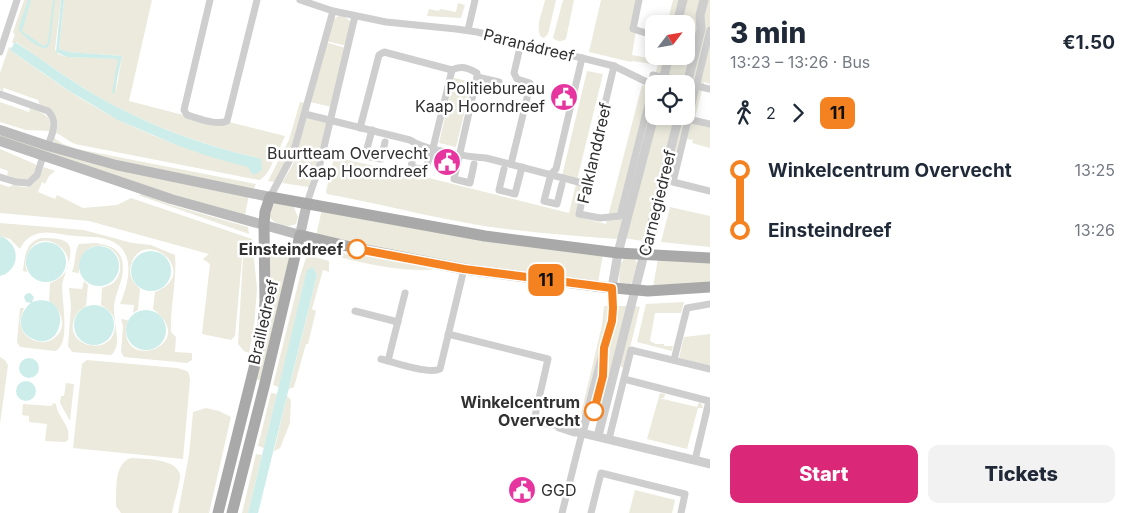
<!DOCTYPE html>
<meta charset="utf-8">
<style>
:root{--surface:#fff;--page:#f2f2f3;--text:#1f2937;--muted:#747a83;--accent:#db2777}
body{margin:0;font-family:Inter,sans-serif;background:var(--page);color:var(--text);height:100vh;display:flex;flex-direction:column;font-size:19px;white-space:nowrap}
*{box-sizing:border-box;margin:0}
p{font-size:16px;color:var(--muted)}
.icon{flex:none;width:28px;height:28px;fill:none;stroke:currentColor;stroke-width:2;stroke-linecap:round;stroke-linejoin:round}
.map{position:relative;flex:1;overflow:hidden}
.side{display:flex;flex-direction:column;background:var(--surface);width:425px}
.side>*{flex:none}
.badge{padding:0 10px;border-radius:8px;font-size:18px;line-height:32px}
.needle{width:32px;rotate:59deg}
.tools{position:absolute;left:645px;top:15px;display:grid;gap:10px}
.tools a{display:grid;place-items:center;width:50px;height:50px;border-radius:10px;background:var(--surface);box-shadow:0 2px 12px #0003;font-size:25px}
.map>.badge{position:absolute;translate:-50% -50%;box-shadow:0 0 0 2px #fff}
.legs{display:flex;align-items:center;gap:8px;height:55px;padding:0 20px;font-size:16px}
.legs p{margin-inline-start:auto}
.overview{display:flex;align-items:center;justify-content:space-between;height:85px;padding:0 20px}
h1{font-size:28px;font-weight:800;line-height:38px}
.primary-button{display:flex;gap:10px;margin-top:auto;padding:10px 20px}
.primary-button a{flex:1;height:58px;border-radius:10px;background:var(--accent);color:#fff;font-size:20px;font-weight:800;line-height:58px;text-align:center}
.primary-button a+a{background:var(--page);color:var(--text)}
ul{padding:0 20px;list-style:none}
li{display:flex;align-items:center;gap:18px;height:60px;font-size:19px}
li i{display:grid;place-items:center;width:8px;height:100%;margin:0 6px;background:currentColor}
li i::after{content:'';width:12px;height:12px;margin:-6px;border:4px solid;border-radius:50%;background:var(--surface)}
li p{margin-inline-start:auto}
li:first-child i{background:linear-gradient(#0000 50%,currentColor 0)}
li:last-child i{background:linear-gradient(currentColor 50%,#0000 0)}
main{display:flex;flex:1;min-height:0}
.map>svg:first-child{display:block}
.green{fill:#ebeadd;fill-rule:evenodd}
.water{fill:#ccede9}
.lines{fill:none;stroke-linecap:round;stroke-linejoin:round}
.minor{stroke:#cecece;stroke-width:7}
.tertiary{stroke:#cecece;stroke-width:9}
.secondary{stroke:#bbb;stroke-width:10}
.primary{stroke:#a9a9a9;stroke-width:11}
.line-1-casing{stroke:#fff;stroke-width:11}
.line-1{stroke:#f58220;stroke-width:8}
.stop-1-dot{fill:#fff;stroke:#f58220;stroke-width:2.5}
.labels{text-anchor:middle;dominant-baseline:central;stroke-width:5;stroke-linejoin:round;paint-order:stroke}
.street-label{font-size:16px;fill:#313131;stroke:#fff}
.poi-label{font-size:16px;fill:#313131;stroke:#fff;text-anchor:end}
.stop-label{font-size:16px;font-weight:bold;fill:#313131;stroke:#fff;text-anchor:end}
</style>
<main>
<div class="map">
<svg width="710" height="513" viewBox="0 0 710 513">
<rect width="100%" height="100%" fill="#fff"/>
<g class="green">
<path d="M24,0H61L55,49L58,54L67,57L118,59L116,93L122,56L69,52L59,49L64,0H152L129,101L222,125L229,122L285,136L277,154L274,153C275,161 267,177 259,180L75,144C68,141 63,136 56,133C61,118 54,110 40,105L38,100L4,88L3,89V92L0,89V73L9,47L11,48L10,50C41,72 72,95 106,113C150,137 196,153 244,165L249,167L253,175L258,158C201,145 145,124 95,95C68,79 42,60 16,42L14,44L12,42L15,35L13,32Z"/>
<path d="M545,0H556L548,34L544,38L541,37C535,26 543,11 545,0Z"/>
<path d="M563,0H574L566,39C561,42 558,42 553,38Z"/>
<polygon points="601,0 641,0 632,55 648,58 654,36 654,56 652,64 632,61 631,62 589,52"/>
<path d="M673,0H710V84L704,82L694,122L710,126V148L692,143L693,140L681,138L656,240H650L649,242L618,237L617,239C566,235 513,232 462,222C417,214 372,202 327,194L326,191L334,157L425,177L569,213L576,184L583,187L578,217L606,224L642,85L652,87L660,56H686V24H667ZM654,84H686V116H654Z"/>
<polygon points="458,3 465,5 461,18 427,16 429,9 438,11 441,9 456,12"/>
<path d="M340,15L345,17L351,22L347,46L326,41C328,31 330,20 340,15Z"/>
<polygon points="325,42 346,48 332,107 310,102"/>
<polygon points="587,71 603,74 577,180 562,176"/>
<polygon points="454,78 472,82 456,147 439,143"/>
<path d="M0,102L29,112L30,108C42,113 54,116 50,131L26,130L0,122Z"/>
<polygon points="300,102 306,103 292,149 275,182 268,181 289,140"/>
<polygon points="307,118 325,121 327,123 318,165 312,172 309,187 282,183 293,164"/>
<polygon points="0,132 249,195 245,215 146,187 0,139"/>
<polygon points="54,138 63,144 77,149 256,184 253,190 131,165 54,144"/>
<path d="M0,149L35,164L36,166C32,185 21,181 7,175L8,171L0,168Z"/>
<path d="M44,167L55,171L49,176L45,184L42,182L38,192L55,199L57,195L83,208L117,205L131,198L252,239L257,288L254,328L249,353L244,351L238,344L243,258L240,257L242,258L235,336L231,340L202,334L210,264L203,259L209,254L89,221L0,213V184L9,187L13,185C37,191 34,182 44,167Z"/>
<polygon points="142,194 171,205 248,227 249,234 138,195"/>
<path d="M275,203L293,205L298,217L296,224C287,228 275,225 269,216L272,206Z"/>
<polygon points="670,207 710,216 710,247 661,242"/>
<polygon points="322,209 603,254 598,283 466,266 316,236"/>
<path d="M0,223L84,230L132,243L151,245L175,255C177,281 170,306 171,332L176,337L175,352L192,353V360L187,363L124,357L121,352L123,326L121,319L128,320C112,375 203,347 153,309L155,292C204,272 142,225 131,265C128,275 133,283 140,289L138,310L133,313L134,305L120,304C129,283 137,250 109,240C99,236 85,237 75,236C64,235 51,231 40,233C31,235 24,240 20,249L10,239L0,236Z"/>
<path d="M41,238C70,238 76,242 66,271C65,276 62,281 62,286C62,300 71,346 55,351L20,347L17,342L20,308H24C22,314 19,320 21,327C24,338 39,345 49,341C69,333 64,310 49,301L50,283C96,264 43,219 28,253C25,260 25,265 27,272L23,271C25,256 25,243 41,238Z"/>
<path d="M315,242L356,258L357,255C383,255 409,262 433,270C392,271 355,262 316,250L313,248Z"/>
<path d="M96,243C105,245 115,246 120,255C129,273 115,290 114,307C113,321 123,346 111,355L72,352L68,346L71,306L69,288L82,289L84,281L88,285L86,306C80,309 76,313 74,320C64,347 113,358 115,327C116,316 109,310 101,305L102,288C106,286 111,285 113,283C117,280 120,274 120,269C123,240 77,234 79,273L72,272C76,263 74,252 79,244Z"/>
<polygon points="267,247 291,252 263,381 255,379"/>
<polygon points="307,255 329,261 329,272 323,270 312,309 316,311 308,344 306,344 294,387 289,389 317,275 313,267 307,271 279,387 273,385 300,276"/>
<polygon points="625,257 634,258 637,263 633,281 631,284 621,283 619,282 620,265"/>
<polygon points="658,259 710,262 710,283 653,287"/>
<polygon points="684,302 681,313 655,313 650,341 656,344 664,344 664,346 673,346 672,351 637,342 646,304"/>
<polygon points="604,306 610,306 607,325 582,414 581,414 602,325"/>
<polygon points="616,306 628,306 600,418 595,416 604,378"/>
<polygon points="635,306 640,307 625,368 621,367 621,362"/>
<polygon points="710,334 710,366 679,358 684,337"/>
<polygon points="0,357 5,360 8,365 0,424"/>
<polygon points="87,360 177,368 187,371 189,374 190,380 183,459 73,448 82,364"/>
<polygon points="66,383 74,384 70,421 60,403 61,396 64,396"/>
<polygon points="271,393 277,394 264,448 258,446"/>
<polygon points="660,393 665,394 664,398 659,398 697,407 699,402 702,404 703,408 698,408 687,449 647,439"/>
<polygon points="287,396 291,400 290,423 280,448 274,451"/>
<path d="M53,403L56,404C57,417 72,426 68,440L65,442L45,441L47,424L29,422V416L22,415L23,404L52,406Z"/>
<polygon points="206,408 219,411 231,417 209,513 178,513 189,455 193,412"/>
<polygon points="256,454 262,455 248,513 242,513"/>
<path d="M131,458C143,459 177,458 180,475C181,481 173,505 172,513H121L116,506C117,491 113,464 131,458Z"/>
<polygon points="635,490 675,500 672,513 629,513"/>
</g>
<g class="water">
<path d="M28,0H31L22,31L43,46L46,45L48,42L53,0H55L50,43L47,48C38,49 25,37 19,30V27Z"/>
<polygon points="61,0 64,0 59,49 69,52 122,56 114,94 112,92 118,59 67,57 56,52"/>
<path d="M15,42C42,59 67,79 95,95C145,124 200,145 258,158L261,159L262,170L253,175L248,167L214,158L179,146L118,120L69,91L10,50Z"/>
<path d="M0,236C21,243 21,270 0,276Z"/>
<circle cx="46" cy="262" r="20"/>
<circle cx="99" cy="266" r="20"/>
<circle cx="151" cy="271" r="20"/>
<polygon points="313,267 317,275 258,513 248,513 307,270"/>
<path d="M30,293L34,297L32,302C74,289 65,357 31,338C16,330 19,312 31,303L26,302L24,297L26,294Z"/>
<circle cx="94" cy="325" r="20"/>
<circle cx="146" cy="330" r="20"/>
<circle cx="29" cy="368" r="10"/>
<circle cx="26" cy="391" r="10"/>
</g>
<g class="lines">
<g class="minor">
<path d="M210,0L184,110L187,115C198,118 216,126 227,121L257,0"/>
<polyline points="300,0 333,11 386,22 456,29 477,32 614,66 653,85 653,75 664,78"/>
<polyline points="639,0 633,29 646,33"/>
<polyline points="468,30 475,0"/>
<polyline points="710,30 673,182 710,191"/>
<polyline points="0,52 17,0"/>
<polyline points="614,66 579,214 600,218 620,216 653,85"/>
<polyline points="477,77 499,82"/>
<polyline points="693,85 710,89"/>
<path d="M0,94L48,111C59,122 52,133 48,146"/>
<path d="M305,114L410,140C425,150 468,157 486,158L586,184"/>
<polyline points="688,119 710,124"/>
<path d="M360,128L379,55L384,52L452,70C461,65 468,68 477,73V77L454,179L470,183L474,164"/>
<polyline points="372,130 365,156 381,159 385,142"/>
<polyline points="415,149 411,167 425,170 433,148 452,70"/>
<polyline points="511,164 530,86 530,83 517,79 514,73 521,43"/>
<polyline points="504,169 499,190 515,194 522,167"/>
<polyline points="0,177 16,182 29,183 37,175 43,156"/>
<polyline points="562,184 557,204 544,201 551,174 556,169 582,58"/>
<polyline points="270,197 293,154 333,11"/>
<polyline points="307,203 320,164 355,16"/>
<polyline points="355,311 398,322"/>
<path d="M448,334L548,359L535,416C544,430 562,422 575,427C575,427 581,432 582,433"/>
<path d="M381,359C394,362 429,375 440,369L464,269"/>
<polyline points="674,360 687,308 710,304"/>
<polyline points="388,361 405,293"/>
<polyline points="624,379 709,401 695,460"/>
<polyline points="559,428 574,433 582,433"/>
<polyline points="609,439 631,350 710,369"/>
<polyline points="562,513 582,433"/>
<polyline points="591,513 601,473 685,494 681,513"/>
</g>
<g class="tertiary">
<polyline points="677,24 683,0"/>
<polyline points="664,78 687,83"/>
<polyline points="662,84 669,56"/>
<polyline points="686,88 701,29 700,15 704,0"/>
<polyline points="654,116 618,253 612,288 613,308 612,321 582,433 710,464"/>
<polyline points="598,436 679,116"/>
</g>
<g class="secondary">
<polyline points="0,130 48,146 116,165 270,197"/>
<polyline points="0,141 171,199 300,235 307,203"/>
</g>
<g class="primary">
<polyline points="218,513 262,336 265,302 264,224 265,212 270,197 485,236 618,253 710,258"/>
<polyline points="232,513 264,387 300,235 355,248 464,269 603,287 648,291 710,287"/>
</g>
</g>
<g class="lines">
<g class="line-1-casing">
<polyline id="line-1" points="357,249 464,269 612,288 613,308 612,321 604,348 603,376 594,411"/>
</g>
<use href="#line-1" class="line-1"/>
</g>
<defs>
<g id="civic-disc" transform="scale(1.4375)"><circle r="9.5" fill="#e735a0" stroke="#fff"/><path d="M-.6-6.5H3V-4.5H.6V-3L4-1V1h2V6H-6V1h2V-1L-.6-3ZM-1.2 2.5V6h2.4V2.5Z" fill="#fff"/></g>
</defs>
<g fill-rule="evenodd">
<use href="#civic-disc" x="564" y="97"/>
<use href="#civic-disc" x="447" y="162"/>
<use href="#civic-disc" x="522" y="490"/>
</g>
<g class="stop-1-dot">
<circle cx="357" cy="249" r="9"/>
<circle cx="594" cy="411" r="9"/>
</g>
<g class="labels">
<g class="street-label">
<text transform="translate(529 45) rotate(14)">Paranádreef</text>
<text transform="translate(594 153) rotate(-77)">Falklanddreef</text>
<text transform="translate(657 203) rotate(-76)">Carnegiedreef</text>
<text transform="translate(263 322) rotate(-77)">Brailledreef</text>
</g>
<g class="poi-label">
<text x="545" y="88">Politiebureau<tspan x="545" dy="18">Kaap Hoorndreef</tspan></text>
<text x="428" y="153">Buurtteam Overvecht<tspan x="428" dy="18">Kaap Hoorndreef</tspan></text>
<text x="541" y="490" text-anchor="start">GGD</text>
</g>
<g class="stop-label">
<text x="343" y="249">Einsteindreef</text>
<text x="580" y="402">Winkelcentrum<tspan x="580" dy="18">Overvecht</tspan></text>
</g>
</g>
</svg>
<div class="tools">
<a><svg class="needle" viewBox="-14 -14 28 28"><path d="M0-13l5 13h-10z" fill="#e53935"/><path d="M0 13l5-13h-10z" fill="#747a83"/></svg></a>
<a><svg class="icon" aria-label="locate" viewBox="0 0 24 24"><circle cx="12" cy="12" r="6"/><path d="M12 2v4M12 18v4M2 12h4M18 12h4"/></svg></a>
</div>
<b class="badge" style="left:546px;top:280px;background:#f58220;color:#111">11</b>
</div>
<section class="side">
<div class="overview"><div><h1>3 min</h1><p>13:23 – 13:26 · Bus</p></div><b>€1.50</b></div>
<div class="legs"><svg class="icon" aria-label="walk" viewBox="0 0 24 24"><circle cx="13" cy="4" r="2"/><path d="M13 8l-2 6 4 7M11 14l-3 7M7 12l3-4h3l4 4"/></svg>2<svg class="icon" aria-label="forward" viewBox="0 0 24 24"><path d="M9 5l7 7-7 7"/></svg><b class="badge" style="background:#f58220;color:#111">11</b></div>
<ul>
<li><i style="color:#f58220"></i><b>Winkelcentrum Overvecht</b><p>13:25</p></li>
<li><i style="color:#f58220"></i><b>Einsteindreef</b><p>13:26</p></li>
</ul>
<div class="primary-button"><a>Start</a><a>Tickets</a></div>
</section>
</main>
